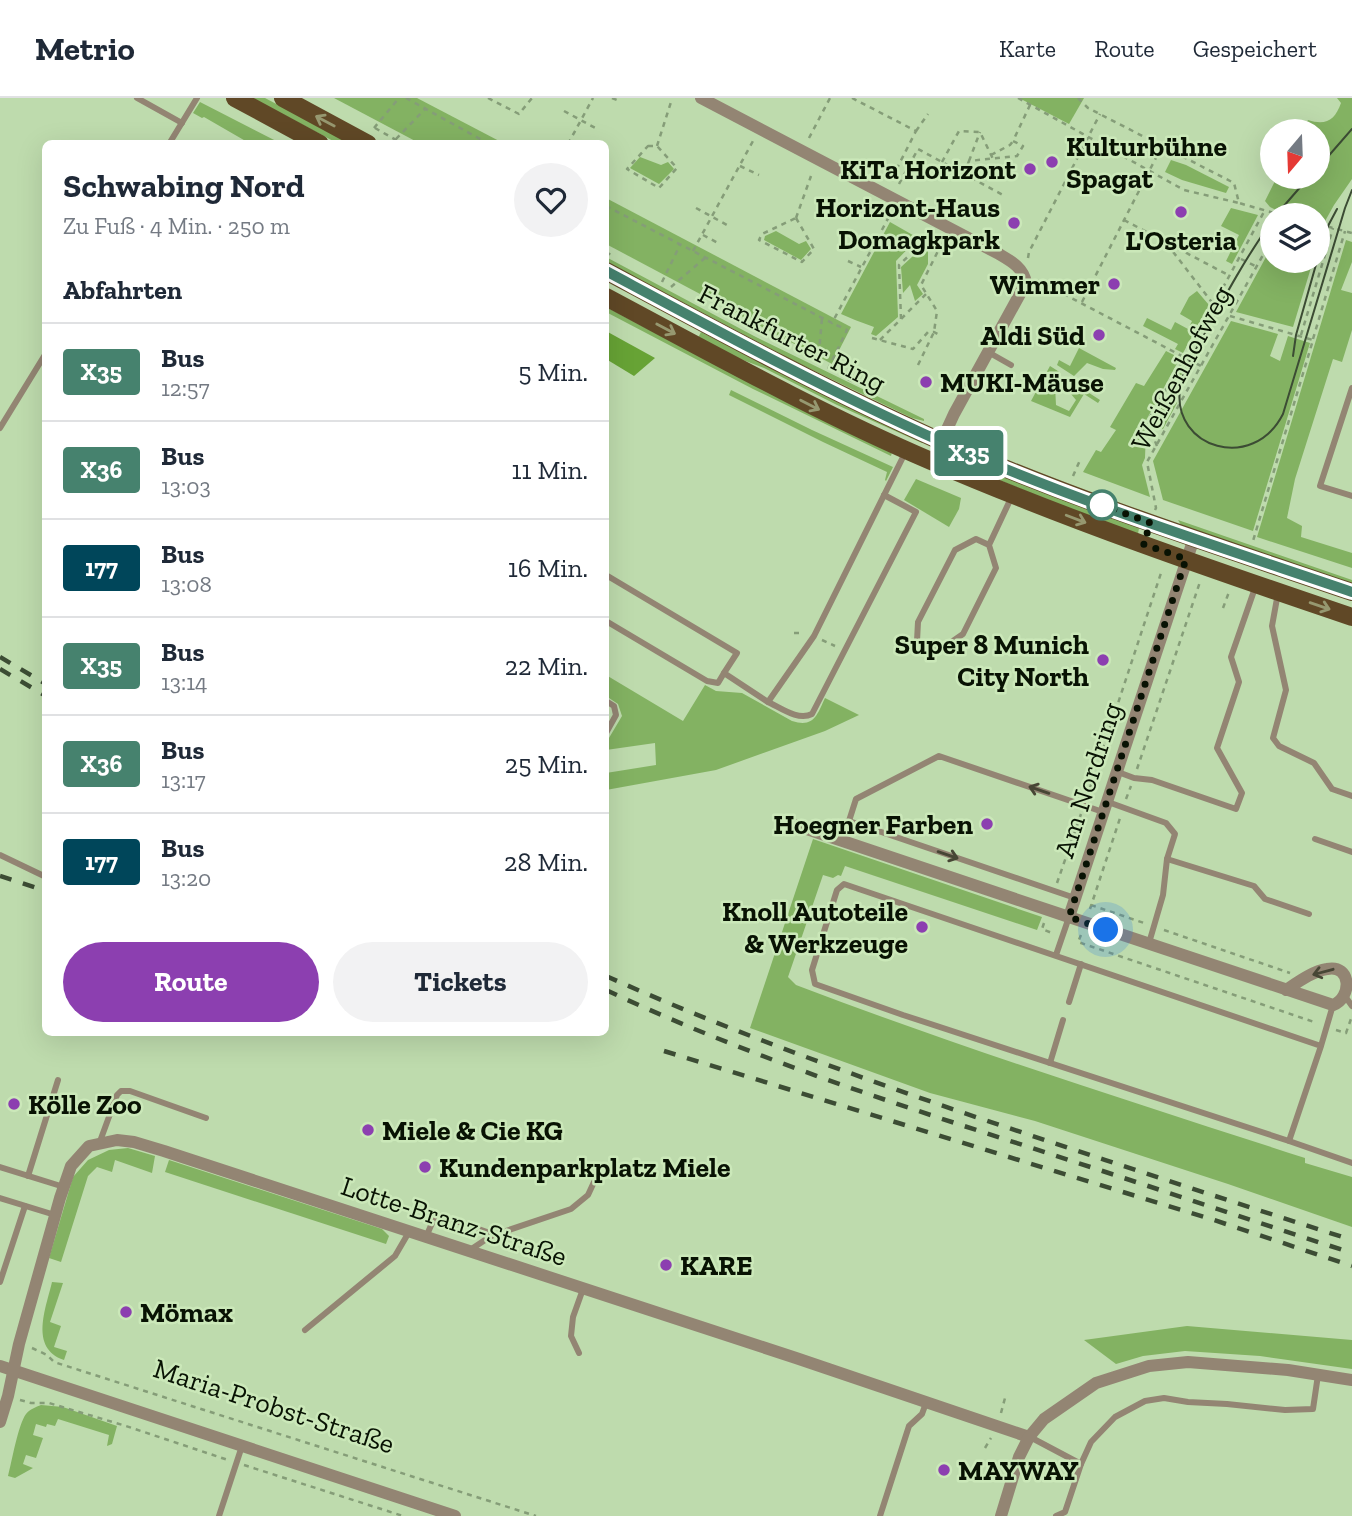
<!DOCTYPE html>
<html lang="de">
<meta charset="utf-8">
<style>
:root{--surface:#fff;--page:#f2f2f3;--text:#1f2937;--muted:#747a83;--line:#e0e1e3;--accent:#8c3fb0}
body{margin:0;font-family:"Zilla Slab",serif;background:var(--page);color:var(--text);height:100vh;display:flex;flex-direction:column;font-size:26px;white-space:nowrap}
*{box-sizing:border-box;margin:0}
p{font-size:23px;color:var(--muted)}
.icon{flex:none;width:38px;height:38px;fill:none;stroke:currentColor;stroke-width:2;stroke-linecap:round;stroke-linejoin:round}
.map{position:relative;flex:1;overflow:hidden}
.drawer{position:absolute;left:42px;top:42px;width:567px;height:896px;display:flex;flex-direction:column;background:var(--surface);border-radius:10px;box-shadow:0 7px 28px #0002}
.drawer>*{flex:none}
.badge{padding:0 14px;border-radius:5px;font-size:24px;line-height:46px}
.needle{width:46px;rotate:199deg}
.controls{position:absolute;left:1260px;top:21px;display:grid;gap:14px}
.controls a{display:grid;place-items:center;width:70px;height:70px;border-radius:50%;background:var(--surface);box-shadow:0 7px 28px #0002;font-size:35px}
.you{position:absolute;width:35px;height:35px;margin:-18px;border:5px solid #fff;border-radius:50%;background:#1a73e8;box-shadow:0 0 0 10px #1a73e833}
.map>.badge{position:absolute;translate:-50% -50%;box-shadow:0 0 0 4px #fff}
h2{padding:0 21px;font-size:26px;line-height:63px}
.round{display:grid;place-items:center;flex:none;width:74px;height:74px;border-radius:37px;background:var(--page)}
.head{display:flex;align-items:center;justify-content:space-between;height:119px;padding:0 21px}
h1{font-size:33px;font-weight:700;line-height:52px}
.action{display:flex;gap:14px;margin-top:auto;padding:14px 21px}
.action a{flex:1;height:80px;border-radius:42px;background:var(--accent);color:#fff;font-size:28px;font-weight:700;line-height:80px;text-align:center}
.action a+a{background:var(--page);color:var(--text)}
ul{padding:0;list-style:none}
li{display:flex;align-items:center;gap:21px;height:98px;padding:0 21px;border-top:2px solid var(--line)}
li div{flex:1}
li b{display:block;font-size:26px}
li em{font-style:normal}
li .badge{min-width:77px;font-weight:700;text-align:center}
header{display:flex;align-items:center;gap:42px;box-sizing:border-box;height:98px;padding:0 35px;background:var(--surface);border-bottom:2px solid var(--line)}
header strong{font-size:33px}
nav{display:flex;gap:38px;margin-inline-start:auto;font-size:24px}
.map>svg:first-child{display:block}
.green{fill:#83b262}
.forest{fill:#67a335}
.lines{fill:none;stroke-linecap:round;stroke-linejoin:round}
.path{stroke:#859d78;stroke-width:2.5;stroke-dasharray:5 5;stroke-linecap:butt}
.lane{stroke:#938573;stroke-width:6}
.street{stroke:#938573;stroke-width:12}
.primary{stroke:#604826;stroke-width:18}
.tram{stroke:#3c4c34;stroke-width:2}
.rail{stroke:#3c4c34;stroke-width:4.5;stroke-dasharray:12 12;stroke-linecap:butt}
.oneway{stroke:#969870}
.oneway2{stroke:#474635}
.line-casing{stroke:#fff;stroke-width:16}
.line{stroke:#46826e;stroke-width:10}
.walk{stroke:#081203;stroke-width:7;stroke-dasharray:0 12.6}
.poi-dot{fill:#8c3fb0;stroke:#cbe8b9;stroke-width:2.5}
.stop-dot{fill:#fff;stroke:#46826e;stroke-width:3.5}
.labels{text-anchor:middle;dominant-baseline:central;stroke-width:5;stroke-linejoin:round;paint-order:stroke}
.poi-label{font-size:28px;font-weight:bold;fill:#081203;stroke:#cbe8b9;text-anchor:start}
.street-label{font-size:28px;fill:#081203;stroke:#cbe8b9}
</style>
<header>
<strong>Metrio</strong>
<nav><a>Karte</a><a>Route</a><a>Gespeichert</a></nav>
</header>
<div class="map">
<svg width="1352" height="1418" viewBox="0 0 1352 1418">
<rect width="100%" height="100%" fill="#bedbad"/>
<g class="green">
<polygon points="252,0 265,0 350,45 337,45"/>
<polygon points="334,0 417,0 503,45 419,45"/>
<polygon points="1019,0 1084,0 1069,26"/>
<path d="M1337,0H1352V81L1334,107L1324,125L1318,123V117C1304,117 1289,119 1279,109L1276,112L1270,109L1265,103L1277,79H1318V33H1302L1308,22C1326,28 1335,22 1341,5Z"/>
<polygon points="200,4 280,45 249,45 204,19 202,20 193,15"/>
<polygon points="640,59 661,67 668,64 674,71 659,86 630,70"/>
<polygon points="1171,62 1186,67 1229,89 1226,95 1182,82 1165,74"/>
<polygon points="606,100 851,229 832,266 606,146"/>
<polygon points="1231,110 1258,117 1232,166 1226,163 1239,137 1221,128"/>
<polygon points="890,124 918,140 896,163 898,219 876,238 871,236 874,229 855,222 841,216"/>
<polygon points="776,133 799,146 806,143 811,151 801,162 764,142 765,138"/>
<polygon points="1346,142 1352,144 1352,164 1341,192 1352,195 1352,232 1342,264 1333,261 1295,381 1287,420 1302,428 1301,439 1352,455 1352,470 1257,439"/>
<polygon points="924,148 928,150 928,166 917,187 923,196 915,203 910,187 903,195 901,169"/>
<polygon points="1272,148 1272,163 1313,163 1293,229 1236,214"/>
<polygon points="606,159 754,238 924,321 924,323 912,320 794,263 606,164"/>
<polygon points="1197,193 1209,207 1183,255 1175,251 1178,246 1143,228 1147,220 1171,232 1175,224 1188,231 1192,223 1180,216 1189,199"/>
<polygon points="606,209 754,287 892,354 891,358 753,291 606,214"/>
<polygon points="1231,223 1278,236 1270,258 1280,263 1288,238 1310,245 1253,433 1163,402 1153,363"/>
<polygon points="701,234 839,304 923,343 922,345 837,307 764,270 735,259 698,240"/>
<polygon points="1079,250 1116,270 1115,272 1103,271 1087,265 1074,278 1057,267 1059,262 1070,268"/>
<polygon points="1166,253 1180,260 1143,328 1146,330 1145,360 1142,367 1150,399 1083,374 1096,352 1101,354 1116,332 1110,329 1136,285 1144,288"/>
<polygon points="1184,265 1186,266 1179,283 1176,299 1177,305 1163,331 1157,330 1156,320"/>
<polygon points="1050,268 1061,275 1055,288 1056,307 1069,313 1076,302 1071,296 1072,294 1083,291 1100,302 1098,305 1084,296 1070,319 1031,303"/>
<polygon points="731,292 812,332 893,369 886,383 885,382 887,374 823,344 729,297"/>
<polygon points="965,362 1139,430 1138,436 1052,404 963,367"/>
<polygon points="916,381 961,400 959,411 949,429 904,402"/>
<polygon points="1178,422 1352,482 1352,486 1181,427"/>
<path d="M606,577L683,623L705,587L716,593L742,595L792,623C814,630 817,617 825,600L859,617L825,633L716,672L606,692V675L656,667L655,645L606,652V645L622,618L618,606L606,598Z"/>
<path d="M813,741L1042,819L1037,832L845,768L841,778L838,777L833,780L823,777L788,879L796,887C964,951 1135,1005 1305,1060V1065L1352,1079V1129L1228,1086L1035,1023L930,995L750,930Z"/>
<polygon points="128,1050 155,1058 152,1075 115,1062 112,1074 97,1069 88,1078 61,1164 49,1160 73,1079 88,1062 109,1052"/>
<polygon points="169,1062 382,1131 389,1138 386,1146 165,1074"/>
<path d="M52,1184L63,1185L50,1224L61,1228L54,1249L67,1253L64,1262C29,1250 46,1210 52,1184Z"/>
<polygon points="1187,1228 1352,1242 1352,1271 1260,1258 1185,1253 1143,1258 1116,1266 1084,1242"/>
<path d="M41,1307L63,1309L117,1328L112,1346L107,1348L109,1337L58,1321L55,1328L47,1326L46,1329L36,1326L33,1337L43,1340L36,1360L26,1357L23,1366L33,1370L15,1380L8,1378C12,1363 18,1327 26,1316C30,1311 36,1309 41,1307Z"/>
</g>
<polygon class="forest" points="606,233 655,260 634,278 606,261"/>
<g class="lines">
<g class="path">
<polyline points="406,0 489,46"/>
<polyline points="488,0 519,16 532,0"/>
<polyline points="612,0 619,3"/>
<polyline points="852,0 916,33 890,84"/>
<polyline points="1018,0 1184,92 1239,105"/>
<polyline points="1078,0 1088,10 1234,85 1239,105 1281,117"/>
<polyline points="564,13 599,32"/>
<polyline points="374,30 399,0"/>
<polyline points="375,30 403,46"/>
<polyline points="916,33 928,16"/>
<polyline points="809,40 830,0"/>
<polyline points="396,41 426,10"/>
<polyline points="568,46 593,0"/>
<polygon points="648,48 657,48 677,70 659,90 627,71"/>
<polyline points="657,48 671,4"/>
<polyline points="991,57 1010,47 1013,43"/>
<polyline points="969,63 980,34"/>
<polyline points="942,64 959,33 980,34 993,61"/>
<polyline points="740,68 759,77"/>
<polyline points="964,76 969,63 1017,58 1023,48 1013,43 1030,7"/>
<polyline points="899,86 918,51 1003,97"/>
<polyline points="606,108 832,225 891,115"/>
<polyline points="696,110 727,127"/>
<polyline points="875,112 879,105"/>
<polygon points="796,120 814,151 802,164 759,142 762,136"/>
<polyline points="796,120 811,78"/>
<polyline points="1124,122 1230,178"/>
<polyline points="1318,126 1352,135"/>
<polyline points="703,137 718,145"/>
<polyline points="1167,146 1214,207"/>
<polyline points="693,153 753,43"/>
<polyline points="606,154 613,158"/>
<polyline points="1028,160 1029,154 1100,16"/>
<polyline points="1241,161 1257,169"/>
<polyline points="848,163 861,169"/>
<polyline points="1037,182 1201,268"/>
<polyline points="662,184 680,147"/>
<polyline points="671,189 705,160"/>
<polyline points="1082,204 1162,48"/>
<polyline points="1230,218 1313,242 1253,443"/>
<polyline points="901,221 899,167 928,140"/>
<polyline points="1301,237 1333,130"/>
<polyline points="872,240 913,251 928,234 934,234 941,238"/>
<polyline points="1313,241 1345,133"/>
<polyline points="880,242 926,196"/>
<polyline points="818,266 822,220"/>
<polyline points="918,267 934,234 937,213 921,187 943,143"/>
<polyline points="828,271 847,232 832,225"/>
<polyline points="848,281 874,293"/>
<polyline points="1157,348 1147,324 1187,256 1265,112"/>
<polyline points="1073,378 1081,360"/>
<polyline points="1155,412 1156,410 1147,364 1272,141"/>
<polyline points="1223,510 1229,494"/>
<polyline points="794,535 804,535"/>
<polyline points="822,542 835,548"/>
<polyline points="1137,671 1200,484"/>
<polyline points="1087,699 1162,472"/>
<polyline points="1126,701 1131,688"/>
<polyline points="1057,785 1081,716"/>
<polyline points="1091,807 1144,825"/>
<polyline points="1090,811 1121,717"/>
<polyline points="1044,825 1042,831 1052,835"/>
<polyline points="1164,832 1290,875"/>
<polyline points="1081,837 1078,844 1317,925"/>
<polyline points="1336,932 1346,935 1352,918"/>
<polyline points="32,1250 47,1257 54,1264 536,1418"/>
<polyline points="20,1302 31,1305 49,1305 126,1328 228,1362"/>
<polyline points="1001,1315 1005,1300"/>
<polyline points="985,1350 991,1340"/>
<polyline points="244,1367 403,1418"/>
</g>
<g class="lane">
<polyline points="137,0 182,25"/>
<polyline points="169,46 197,0"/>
<polyline points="988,254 1011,267"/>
<polyline points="1352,290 1320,388 1352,398"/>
<polyline points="0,330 46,255"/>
<polyline points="989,447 976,441 955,452 918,524 917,543 937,554 963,536 996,470 989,447 1012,398"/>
<polyline points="606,477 737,555 724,575 768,604 814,538 906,353"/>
<polyline points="1278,495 1272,528 1286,592 1273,640 1279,648 1314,665 1332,691 1352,698"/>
<polyline points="606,523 707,583 718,585 724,575"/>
<polyline points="606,603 614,608 616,617 606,635"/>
<path d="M768,604C781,610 798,623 812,616L916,414L884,397"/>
<polyline points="1118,674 1134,680 1152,682 1236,711 1242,695 1217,650 1239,584 1231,559 1256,487"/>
<polyline points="1108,704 1166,725 1175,736 1167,761 1163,797 1149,845"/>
<polyline points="1315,741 1352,754"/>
<polyline points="0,757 46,779"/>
<polyline points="1167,761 1254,788 1265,801 1309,816"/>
<polyline points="1075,800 849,723 856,701 939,658 1103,714"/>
<polyline points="1056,857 1069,819"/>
<polyline points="1347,901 1352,908"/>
<polyline points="1069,904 1081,866"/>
<polyline points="1321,948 844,786 837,792 812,872 815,886 903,917 1289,1043 1321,948 1333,907"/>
<polyline points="1050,965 1063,922"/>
<polyline points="1289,1043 1352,1065"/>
<polyline points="99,1046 117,997 121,993 130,993 206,1020"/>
<polyline points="0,1069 64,1089"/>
<polyline points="28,1078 58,982"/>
<polyline points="0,1100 55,1117"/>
<polyline points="426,1139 436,1116 487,1134 491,1138"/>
<polyline points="470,1152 491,1138 571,1111 588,1097 594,1084"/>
<polyline points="0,1184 25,1108"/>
<polyline points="305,1232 395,1158 409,1134"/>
<polyline points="579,1255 571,1238 573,1219 583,1191"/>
<polyline points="1030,1339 1081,1366"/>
<polyline points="219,1418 242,1348"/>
<polyline points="880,1418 909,1328 922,1316 926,1305"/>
<polyline points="1056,1418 1065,1414 1081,1366 1091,1344 1115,1319 1145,1303 1164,1300 1188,1304 1227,1306 1285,1312 1313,1311 1318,1277"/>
</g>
<g class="street">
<path d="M701,0L999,156C1011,163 1024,170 1026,185L954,316L932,364"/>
<path d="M1194,440L1069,819L1333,907C1352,900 1352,866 1327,871C1313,873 1298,884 1286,892"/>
<polyline points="792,726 1069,819"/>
<polyline points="0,1268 455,1418"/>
<polyline points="0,1324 8,1298 19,1246 60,1100 71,1068 89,1048 117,1042 134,1044 164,1053 796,1260 1029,1339"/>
<polyline points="1001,1418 1019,1359 1029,1339 1044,1321 1096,1285 1149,1268 1188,1264 1288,1272 1352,1282"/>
</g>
<g class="primary">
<polyline points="235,0 320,46"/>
<polyline points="283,0 368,46"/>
<path d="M606,173C716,232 826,292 940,343C1074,402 1214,447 1352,494"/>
<path d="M606,199C713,256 819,315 931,363C1068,422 1210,471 1352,519"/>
</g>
<g class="tram">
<polyline points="1318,70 1352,31"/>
<polyline points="1276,117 1309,79"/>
<path d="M1272,123C1246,159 1225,198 1204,237C1195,254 1182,272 1180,291C1172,350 1253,375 1283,316L1345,110L1352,92"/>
<polyline points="1318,159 1328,128 1337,111"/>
<polyline points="1293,258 1296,237 1317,163"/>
</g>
<g class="rail">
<polyline points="0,559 46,586"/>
<polyline points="0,571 46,598"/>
<polyline points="0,778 46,793"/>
<path d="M606,878C720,929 839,972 958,1013C1089,1057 1220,1100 1352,1142"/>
<path d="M606,892C742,956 886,1003 1029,1049C1137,1084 1244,1120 1352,1155"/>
<polyline points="664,953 1214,1122 1352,1168"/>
</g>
</g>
<defs><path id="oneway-shaft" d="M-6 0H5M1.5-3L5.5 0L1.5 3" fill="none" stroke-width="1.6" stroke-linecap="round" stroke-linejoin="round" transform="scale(1.75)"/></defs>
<g class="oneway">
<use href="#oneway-shaft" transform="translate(325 23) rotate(-152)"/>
<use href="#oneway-shaft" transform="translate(666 231) rotate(28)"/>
<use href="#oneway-shaft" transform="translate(810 307) rotate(27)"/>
<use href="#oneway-shaft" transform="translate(1076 421) rotate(21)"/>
<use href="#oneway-shaft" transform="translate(1320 508) rotate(19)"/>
</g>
<g class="oneway2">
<use href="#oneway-shaft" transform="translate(1039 692) rotate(-161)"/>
<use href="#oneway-shaft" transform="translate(948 757) rotate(19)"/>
<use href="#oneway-shaft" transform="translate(1323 874) rotate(165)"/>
</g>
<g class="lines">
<g class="line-casing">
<path id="line" d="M606,173C716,232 826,292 940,343C1074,403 1214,447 1352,494"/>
</g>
<use href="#line" class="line"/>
<polyline class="walk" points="1102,407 1151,425 1143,446 1186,461 1069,819 1106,832"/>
</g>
<g class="poi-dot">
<circle cx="1052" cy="64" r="7"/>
<circle cx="1030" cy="71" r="7"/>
<circle cx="1181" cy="114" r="7"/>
<circle cx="1014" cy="125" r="7"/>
<circle cx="1114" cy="186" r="7"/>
<circle cx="1099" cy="237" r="7"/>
<circle cx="926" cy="284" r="7"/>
<circle cx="1103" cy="562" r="7"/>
<circle cx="987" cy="726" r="7"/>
<circle cx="922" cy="829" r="7"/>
<circle cx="14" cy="1006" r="7"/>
<circle cx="368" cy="1032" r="7"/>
<circle cx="425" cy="1069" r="7"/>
<circle cx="666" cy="1167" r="7"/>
<circle cx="126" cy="1214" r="7"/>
<circle cx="944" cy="1372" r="7"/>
</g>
<circle class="stop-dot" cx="1102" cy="407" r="14"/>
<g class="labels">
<g class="poi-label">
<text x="1066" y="48">Kulturbühne<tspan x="1066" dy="32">Spagat</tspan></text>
<text x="1016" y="71" text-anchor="end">KiTa Horizont</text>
<text x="1000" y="109" text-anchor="end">Horizont-Haus<tspan x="1000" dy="32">Domagkpark</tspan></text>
<text x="1181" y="142" text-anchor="middle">L'Osteria</text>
<text x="1100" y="186" text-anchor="end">Wimmer</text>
<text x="1085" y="237" text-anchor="end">Aldi Süd</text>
<text x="940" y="284">MUKI-Mäuse</text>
<text x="1089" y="546" text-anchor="end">Super 8 Munich<tspan x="1089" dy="32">City North</tspan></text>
<text x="973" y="726" text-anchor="end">Hoegner Farben</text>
<text x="908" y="813" text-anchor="end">Knoll Autoteile<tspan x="908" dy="32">&amp; Werkzeuge</tspan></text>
<text x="28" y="1006">Kölle Zoo</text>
<text x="382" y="1032">Miele &amp; Cie KG</text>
<text x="439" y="1069">Kundenparkplatz Miele</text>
<text x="680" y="1167">KARE</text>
<text x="140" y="1214">Mömax</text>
<text x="958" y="1372">MAYWAY</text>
</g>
<g class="street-label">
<text transform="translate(792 240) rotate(27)">Frankfurter Ring</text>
<text transform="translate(1181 270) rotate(-62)">Weißenhofweg</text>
<text transform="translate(1088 682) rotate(-72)">Am Nordring</text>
<text transform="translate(454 1123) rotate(18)">Lotte-Branz-Straße</text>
<text transform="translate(274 1308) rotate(18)">Maria-Probst-Straße</text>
</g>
</g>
</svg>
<div class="controls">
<a><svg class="needle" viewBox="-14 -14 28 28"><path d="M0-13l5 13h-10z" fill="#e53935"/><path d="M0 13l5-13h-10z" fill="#747a83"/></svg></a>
<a><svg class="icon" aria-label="layers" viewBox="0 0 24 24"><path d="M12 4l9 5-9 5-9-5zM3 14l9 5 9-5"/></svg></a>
</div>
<div class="you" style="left:1106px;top:832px"></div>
<b class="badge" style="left:969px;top:355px;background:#46826e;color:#fff">X35</b>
<section class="drawer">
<div class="head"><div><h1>Schwabing Nord</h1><p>Zu Fuß · 4 Min. · 250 m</p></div><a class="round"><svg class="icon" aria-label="heart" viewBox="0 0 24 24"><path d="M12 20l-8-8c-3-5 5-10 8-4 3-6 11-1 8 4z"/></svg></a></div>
<h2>Abfahrten</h2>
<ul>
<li><span class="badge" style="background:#46826e;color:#fff">X35</span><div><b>Bus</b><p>12:57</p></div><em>5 Min.</em></li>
<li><span class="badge" style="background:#46826e;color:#fff">X36</span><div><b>Bus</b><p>13:03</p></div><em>11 Min.</em></li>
<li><span class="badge" style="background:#00465a;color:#fff">177</span><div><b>Bus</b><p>13:08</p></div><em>16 Min.</em></li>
<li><span class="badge" style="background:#46826e;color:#fff">X35</span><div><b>Bus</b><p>13:14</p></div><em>22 Min.</em></li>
<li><span class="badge" style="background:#46826e;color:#fff">X36</span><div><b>Bus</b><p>13:17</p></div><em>25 Min.</em></li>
<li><span class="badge" style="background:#00465a;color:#fff">177</span><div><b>Bus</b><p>13:20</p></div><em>28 Min.</em></li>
</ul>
<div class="action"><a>Route</a><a>Tickets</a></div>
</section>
</div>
